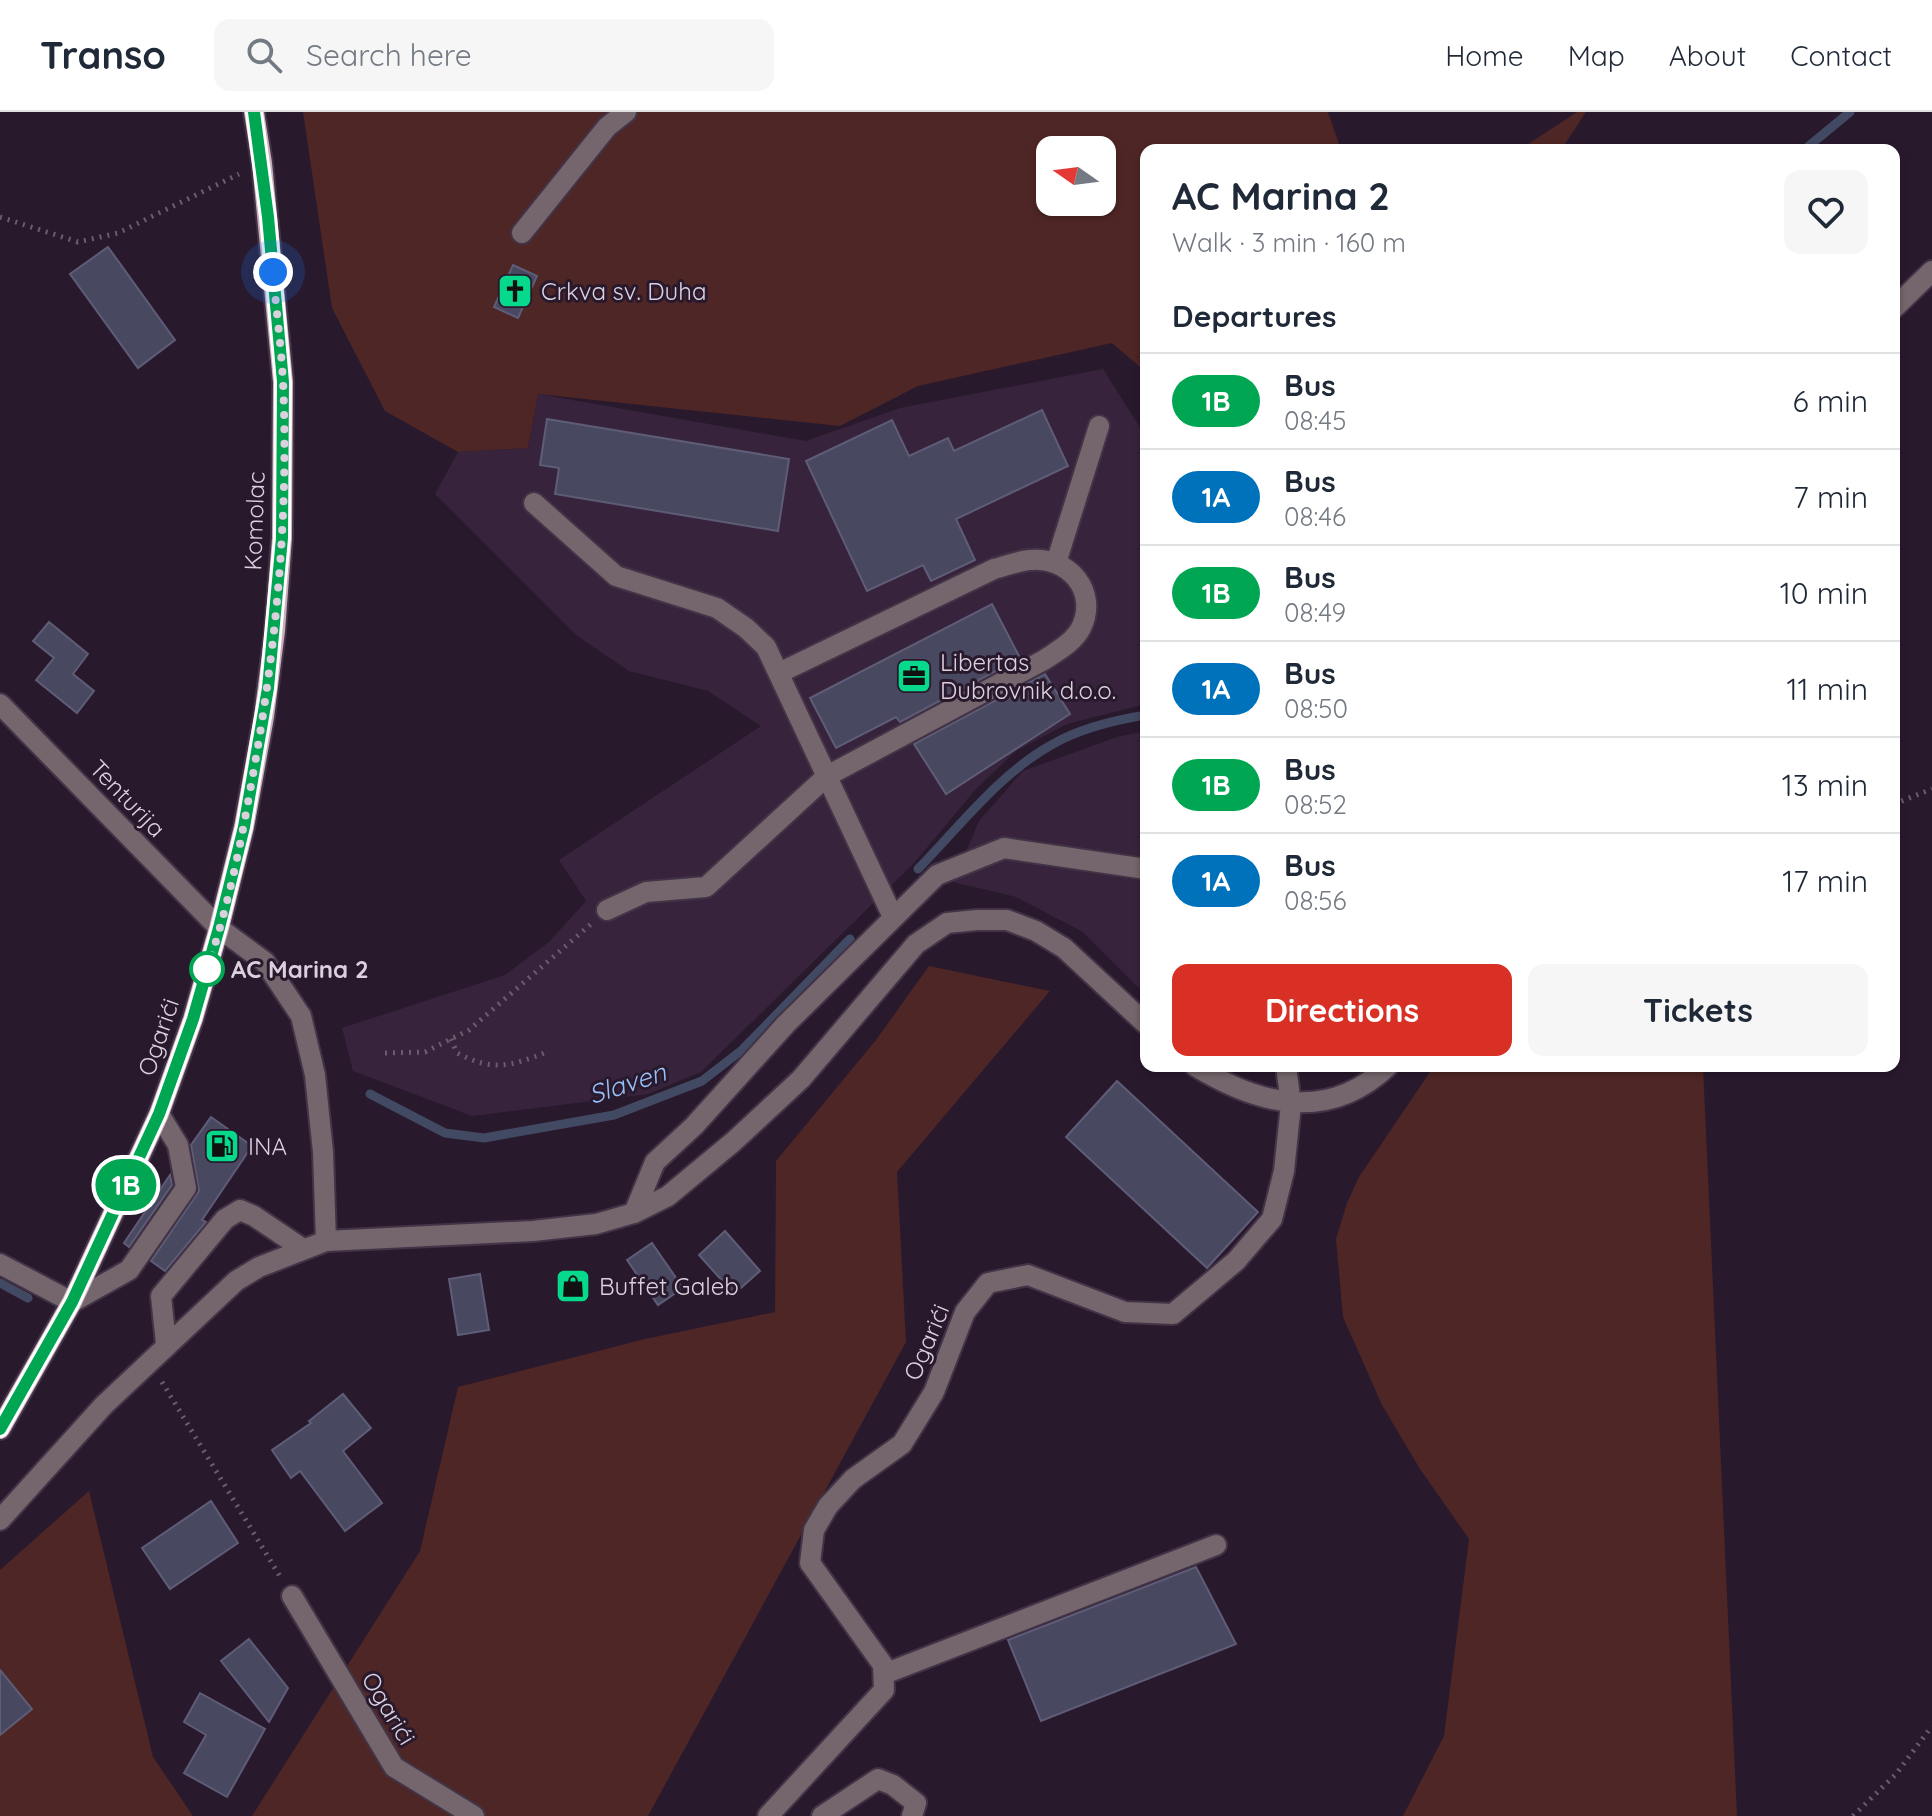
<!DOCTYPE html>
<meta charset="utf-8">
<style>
:root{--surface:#fff;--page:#f6f6f7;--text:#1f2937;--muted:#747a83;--line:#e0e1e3;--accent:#d93025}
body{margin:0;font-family:Quicksand,sans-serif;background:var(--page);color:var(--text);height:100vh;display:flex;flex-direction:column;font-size:30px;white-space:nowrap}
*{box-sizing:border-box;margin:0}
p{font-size:26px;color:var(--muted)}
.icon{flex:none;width:44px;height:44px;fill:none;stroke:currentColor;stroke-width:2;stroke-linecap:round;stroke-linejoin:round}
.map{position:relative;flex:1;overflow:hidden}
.panel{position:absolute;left:1140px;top:32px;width:760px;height:928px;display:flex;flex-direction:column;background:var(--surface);border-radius:16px;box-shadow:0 2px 6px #0004}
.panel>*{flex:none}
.badge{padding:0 16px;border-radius:26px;font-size:28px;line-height:52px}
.needle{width:52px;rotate:284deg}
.controls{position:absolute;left:1036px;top:24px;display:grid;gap:16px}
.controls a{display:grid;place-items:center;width:80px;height:80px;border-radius:16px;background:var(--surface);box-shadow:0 2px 6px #0004;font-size:40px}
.you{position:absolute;width:40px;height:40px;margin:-20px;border:6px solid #fff;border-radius:50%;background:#1a73e8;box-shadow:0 0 0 12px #1a73e833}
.map>.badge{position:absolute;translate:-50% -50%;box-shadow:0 0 0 4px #fff}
h2{padding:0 32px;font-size:30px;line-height:72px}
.round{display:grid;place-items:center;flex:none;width:84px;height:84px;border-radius:16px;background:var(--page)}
.overview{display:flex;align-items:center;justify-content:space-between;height:136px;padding:0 32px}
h1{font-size:38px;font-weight:700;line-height:60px}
.button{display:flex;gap:16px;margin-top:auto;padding:16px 32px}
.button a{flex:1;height:92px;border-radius:16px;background:var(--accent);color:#fff;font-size:32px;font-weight:700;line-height:92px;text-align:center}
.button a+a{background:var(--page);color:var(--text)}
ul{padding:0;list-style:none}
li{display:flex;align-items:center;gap:24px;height:96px;padding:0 32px;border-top:2px solid var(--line)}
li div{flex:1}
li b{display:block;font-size:30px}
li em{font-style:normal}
li .badge{min-width:88px;font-weight:700;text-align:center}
header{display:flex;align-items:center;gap:48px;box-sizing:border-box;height:112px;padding:0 40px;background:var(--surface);border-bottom:2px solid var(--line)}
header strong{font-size:38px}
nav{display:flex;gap:44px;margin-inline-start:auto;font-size:28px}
.search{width:560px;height:72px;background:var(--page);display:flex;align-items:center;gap:20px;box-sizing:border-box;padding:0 28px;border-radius:16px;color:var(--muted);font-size:30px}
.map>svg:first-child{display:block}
.built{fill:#37243c}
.green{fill:#4e2625;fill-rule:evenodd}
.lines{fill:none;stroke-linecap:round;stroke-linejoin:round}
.stream{stroke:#424962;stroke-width:9}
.building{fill:#494861;stroke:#5e5c77;stroke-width:2}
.minor-casing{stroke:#423346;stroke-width:24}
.major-casing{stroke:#423346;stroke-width:24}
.path{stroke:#6a5d6e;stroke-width:5;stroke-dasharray:2 6;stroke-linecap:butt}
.minor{stroke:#74666c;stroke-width:20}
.major{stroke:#c9adb9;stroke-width:20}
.line-casing{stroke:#fff;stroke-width:18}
.line{stroke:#00a651;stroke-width:12}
.walk{stroke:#dbd1de;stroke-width:8;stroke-dasharray:0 14.4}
.stop-dot{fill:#fff;stroke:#00a651;stroke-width:4}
.labels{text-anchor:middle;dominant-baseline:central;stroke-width:6;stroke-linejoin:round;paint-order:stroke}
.poi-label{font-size:24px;fill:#dbd1de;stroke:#29192d;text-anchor:start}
.street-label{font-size:24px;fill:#dbd1de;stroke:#29192d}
.stop-label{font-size:24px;font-weight:bold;fill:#dbd1de;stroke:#29192d;text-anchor:start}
.water-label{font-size:26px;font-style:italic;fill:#96c1f8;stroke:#29192d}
</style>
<header>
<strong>Transo</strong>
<div class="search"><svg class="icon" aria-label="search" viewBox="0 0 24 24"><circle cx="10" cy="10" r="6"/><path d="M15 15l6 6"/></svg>Search here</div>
<nav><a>Home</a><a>Map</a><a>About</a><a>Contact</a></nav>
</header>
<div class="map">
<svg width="1932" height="1704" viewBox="0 0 1932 1704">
<rect width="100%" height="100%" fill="#29192d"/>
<g class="built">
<polygon points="1103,257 1146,325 1146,389 1140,396 1146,408 1146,592 1067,612 1016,639 976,677 914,751 701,960 648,982 472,1004 353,959 342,916 505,863 549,830 586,789 559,748 761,614 708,579 629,559 576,523 435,382 458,340 528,336 538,282 806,329 900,296"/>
<polygon points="1146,619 1146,883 1083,820 1016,785 953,770 979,709 1023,659 1117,625"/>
</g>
<g class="green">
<path d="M303,0H1328L1341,38H1146V260L1112,231L918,274L840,314L538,282L528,336L458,340L385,299L332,196ZM1050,38H1102V90H1050Z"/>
<polygon points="1577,0 1586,0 1561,38 1519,38"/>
<polygon points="929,854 1050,879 897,1060 906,1230 648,1704 252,1704 420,1439 458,1275 645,1227 775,1200 776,1049 876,928"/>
<polygon points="1434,954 1703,954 1737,1704 1403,1704 1444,1624 1469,1427 1420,1357 1382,1293 1343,1205 1336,1127 1347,1091 1359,1065"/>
<polygon points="89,1379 153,1645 193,1704 0,1704 0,1458"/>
</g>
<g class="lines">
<g class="stream">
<polyline points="1804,38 1850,0"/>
<path d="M918,757C960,714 1000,661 1053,632C1081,616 1115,608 1146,603"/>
<polyline points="370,982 445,1021 484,1026 614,1003 702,969 742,938 850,827"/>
<polyline points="0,1171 28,1186"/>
</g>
</g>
<g class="building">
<polygon points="108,135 175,228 138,256 70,162"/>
<polygon points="513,153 537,164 518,206 494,195"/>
<polygon points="1042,298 1068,354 956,407 975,448 931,469 923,453 867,479 806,349 892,308 909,344 948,326 954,339"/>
<polygon points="547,307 789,347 778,419 555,382 559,356 540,353"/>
<polygon points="992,492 1020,546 900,610 896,605 836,636 810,586"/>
<polygon points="49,510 88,542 73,562 94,579 77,601 36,568 54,546 33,529"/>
<polygon points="1045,562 1070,602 946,682 914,632"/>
<polygon points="1117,969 1258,1100 1207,1156 1066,1025"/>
<polygon points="211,1005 252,1034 202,1108 206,1110 165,1159 151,1149 199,1079 191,1033"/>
<polygon points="170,1063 172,1073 129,1135 124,1131"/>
<polygon points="725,1119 760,1159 734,1182 699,1143"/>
<polygon points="652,1131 683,1176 658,1193 627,1148"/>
<polygon points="480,1162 489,1218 458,1223 449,1167"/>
<polygon points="343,1282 371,1316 343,1339 382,1391 345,1419 300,1359 291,1366 272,1338 311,1311 309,1309"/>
<polygon points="211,1389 238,1431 170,1477 142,1436"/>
<polygon points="1196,1455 1236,1532 1041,1609 1008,1528"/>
<polygon points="249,1527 288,1576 269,1610 221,1549"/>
<polygon points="0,1558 32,1597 0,1623"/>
<polygon points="200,1581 265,1617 227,1685 184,1661 206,1623 184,1610"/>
</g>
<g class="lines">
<g class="minor-casing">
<g id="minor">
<polyline points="522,121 607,15 626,0"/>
<polyline points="1894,196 1932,159"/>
<polyline points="534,391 616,464 717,496 746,516 766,535 893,805"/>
<polyline points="1056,451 1099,314"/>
<polyline points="0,592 219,816 265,850 301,904 315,963 323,1040 326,1129"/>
<path d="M607,798L646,780L706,775L827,664L1044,548C1057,539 1073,531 1081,516C1099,479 1068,444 1030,448C1018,449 1005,454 994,457L779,561"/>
<path d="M1195,954C1259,993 1328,1011 1388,954"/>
<polyline points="634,1101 655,1050 694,1014 786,912 937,763 1004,736 1146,757"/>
<polyline points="0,1152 72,1190 129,1158 186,1076 178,1033 159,1002"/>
<polyline points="166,1232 161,1184 225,1107 240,1098 254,1104 303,1137"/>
<polyline points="0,1408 104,1293 236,1169 259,1155 326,1129 533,1119 596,1112 634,1101 668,1084 733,1030 801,967 916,832 947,811 977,808 1007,808 1036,819 1064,836 1146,912"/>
<polyline points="292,1484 394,1655 474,1704"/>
<polyline points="884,1562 1216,1433"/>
<polyline points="768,1704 884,1578 883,1553 810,1451 814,1418 828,1394 853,1367 902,1332 934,1280 965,1200 988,1171 1028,1163 1125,1200 1173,1202 1236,1149 1272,1107 1284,1059 1291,992 1286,954"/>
<polyline points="822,1704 878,1667 893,1673 916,1691 912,1704"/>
</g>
</g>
<g class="major-casing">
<polyline id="major" points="0,1317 72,1190 159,1002 193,907 219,816 244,715 264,605 275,519 282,426 283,270 262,51 254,0"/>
</g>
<g class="path">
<polyline points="0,105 78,130 118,121 239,62"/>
<polyline points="1894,692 1932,677"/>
<path d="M451,927L457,941C493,960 511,954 547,940"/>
<polyline points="385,941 425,940 469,918 591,812"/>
<polyline points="162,1270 281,1466"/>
<polyline points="1853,1704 1896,1662 1932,1614"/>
</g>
<use href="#minor" class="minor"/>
<use href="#major" class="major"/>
</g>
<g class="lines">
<g class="line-casing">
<polyline id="line" points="0,1317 72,1190 159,1002 193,907 219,816 244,715 268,576 282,426 283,270 268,105 254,0"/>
</g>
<use href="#line" class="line"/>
<path class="walk" d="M207,857C228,796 241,731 252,668C276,537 289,402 283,269C281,233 276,196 273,160"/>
</g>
<defs>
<g id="church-square" transform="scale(1.8)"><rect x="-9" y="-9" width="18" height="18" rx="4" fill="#06d98b" stroke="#29192d"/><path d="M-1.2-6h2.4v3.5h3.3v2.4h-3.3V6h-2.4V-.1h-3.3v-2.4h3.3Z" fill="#111"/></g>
<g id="office-square" transform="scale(1.8)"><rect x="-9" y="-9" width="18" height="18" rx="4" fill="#06d98b" stroke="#29192d"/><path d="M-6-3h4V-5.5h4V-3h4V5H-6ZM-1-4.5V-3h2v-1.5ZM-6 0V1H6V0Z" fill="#111"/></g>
<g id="fuel-square" transform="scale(1.8)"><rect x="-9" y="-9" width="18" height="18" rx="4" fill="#06d98b" stroke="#29192d"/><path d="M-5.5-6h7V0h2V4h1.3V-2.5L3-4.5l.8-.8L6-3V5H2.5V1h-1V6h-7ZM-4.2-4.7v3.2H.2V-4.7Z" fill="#111"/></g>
<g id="shop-square" transform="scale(1.8)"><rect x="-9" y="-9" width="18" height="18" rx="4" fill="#06d98b" stroke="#29192d"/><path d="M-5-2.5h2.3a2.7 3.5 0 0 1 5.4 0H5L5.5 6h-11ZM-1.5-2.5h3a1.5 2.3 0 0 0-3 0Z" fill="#111"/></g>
</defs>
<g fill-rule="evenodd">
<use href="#church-square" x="515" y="179"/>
<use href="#office-square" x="914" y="564"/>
<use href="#fuel-square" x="222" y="1034"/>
<use href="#shop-square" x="573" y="1174"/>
</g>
<circle class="stop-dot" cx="207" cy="857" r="16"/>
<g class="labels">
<g class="poi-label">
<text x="541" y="179">Crkva sv. Duha</text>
<text x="940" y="550">Libertas<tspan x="940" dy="28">Dubrovnik d.o.o.</tspan></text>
<text x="248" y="1034">INA</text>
<text x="599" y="1174">Buffet Galeb</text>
</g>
<g class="street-label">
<text transform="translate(254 409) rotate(-88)">Komolac</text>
<text transform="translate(128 686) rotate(46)">Tenturija</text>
<text transform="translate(158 925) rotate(-71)">Ogarići</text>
<text transform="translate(926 1230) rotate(-67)">Ogarići</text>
<text transform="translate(389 1596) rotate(59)">Ogarići</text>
</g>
<g class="stop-label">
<text x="231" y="857">AC Marina 2</text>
</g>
<g class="water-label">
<text transform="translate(627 971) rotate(-18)">Slaven</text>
</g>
</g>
</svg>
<div class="controls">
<a><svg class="needle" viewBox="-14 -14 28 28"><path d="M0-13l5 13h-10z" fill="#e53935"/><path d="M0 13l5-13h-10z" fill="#747a83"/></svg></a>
</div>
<div class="you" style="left:273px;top:160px"></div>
<b class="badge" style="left:126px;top:1073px;background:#00a651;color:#fff">1B</b>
<section class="panel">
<div class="overview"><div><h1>AC Marina 2</h1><p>Walk · 3 min · 160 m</p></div><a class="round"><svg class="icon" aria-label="heart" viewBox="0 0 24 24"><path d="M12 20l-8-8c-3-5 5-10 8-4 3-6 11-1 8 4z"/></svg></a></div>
<h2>Departures</h2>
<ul>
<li><span class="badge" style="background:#00a651;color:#fff">1B</span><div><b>Bus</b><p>08:45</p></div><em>6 min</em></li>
<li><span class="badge" style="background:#0072bc;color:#fff">1A</span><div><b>Bus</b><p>08:46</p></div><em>7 min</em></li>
<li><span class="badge" style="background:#00a651;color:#fff">1B</span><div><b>Bus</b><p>08:49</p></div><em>10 min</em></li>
<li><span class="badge" style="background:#0072bc;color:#fff">1A</span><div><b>Bus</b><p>08:50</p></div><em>11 min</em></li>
<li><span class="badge" style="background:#00a651;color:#fff">1B</span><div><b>Bus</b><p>08:52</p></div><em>13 min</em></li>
<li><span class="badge" style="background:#0072bc;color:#fff">1A</span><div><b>Bus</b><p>08:56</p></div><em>17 min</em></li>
</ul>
<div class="button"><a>Directions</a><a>Tickets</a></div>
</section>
</div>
